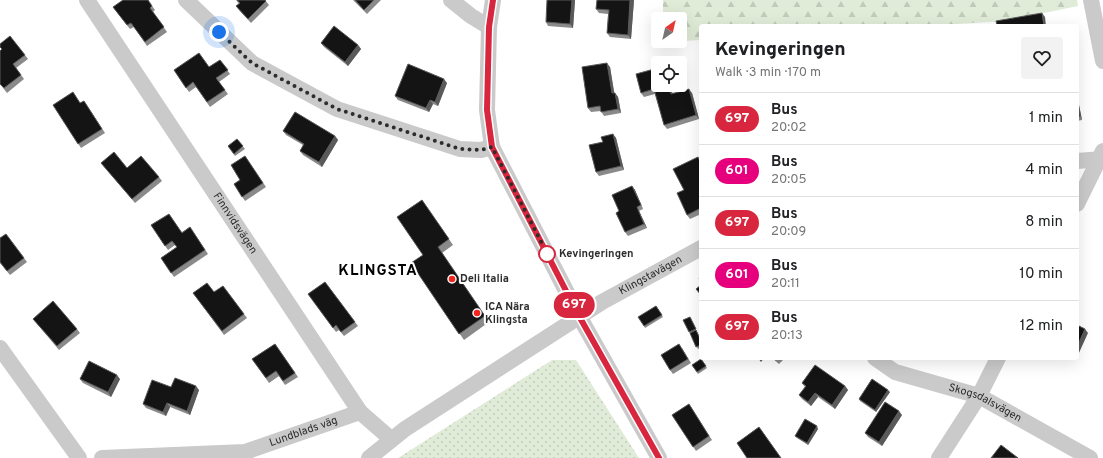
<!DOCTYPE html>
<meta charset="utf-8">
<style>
:root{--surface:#fff;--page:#f2f2f2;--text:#202124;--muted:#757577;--line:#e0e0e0}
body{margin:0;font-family:Overpass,sans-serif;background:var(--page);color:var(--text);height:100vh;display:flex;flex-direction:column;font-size:15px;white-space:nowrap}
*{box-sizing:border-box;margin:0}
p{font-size:13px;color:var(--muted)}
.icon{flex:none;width:22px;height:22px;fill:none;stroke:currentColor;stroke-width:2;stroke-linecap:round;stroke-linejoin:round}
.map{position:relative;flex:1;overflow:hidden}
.details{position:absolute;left:699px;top:24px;width:380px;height:336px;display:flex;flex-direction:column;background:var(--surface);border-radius:4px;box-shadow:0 4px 16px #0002}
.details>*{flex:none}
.badge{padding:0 8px;border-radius:13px;font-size:14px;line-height:26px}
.needle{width:26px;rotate:34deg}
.buttons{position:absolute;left:651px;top:12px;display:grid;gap:8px}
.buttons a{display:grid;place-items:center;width:36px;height:36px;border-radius:4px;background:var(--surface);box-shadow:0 4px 16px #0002;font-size:20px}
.you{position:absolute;width:20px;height:20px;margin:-10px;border:3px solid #fff;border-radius:50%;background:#1a73e8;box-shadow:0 0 0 6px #1a73e833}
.map>.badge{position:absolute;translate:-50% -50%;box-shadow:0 0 0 2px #fff}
.round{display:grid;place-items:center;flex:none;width:42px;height:42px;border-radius:4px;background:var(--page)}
.headline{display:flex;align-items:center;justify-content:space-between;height:68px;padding:0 16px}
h1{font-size:19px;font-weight:800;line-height:30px}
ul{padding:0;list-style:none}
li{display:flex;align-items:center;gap:12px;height:52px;padding:0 16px;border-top:1px solid var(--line)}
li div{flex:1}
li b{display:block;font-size:15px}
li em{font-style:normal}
li .badge{min-width:44px;font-weight:700;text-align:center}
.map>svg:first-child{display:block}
.grass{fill:url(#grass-dots)}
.forest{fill:url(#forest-firs)}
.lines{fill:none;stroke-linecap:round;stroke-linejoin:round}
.minor{stroke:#cacaca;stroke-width:16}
.wall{fill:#8a8a8a}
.shaded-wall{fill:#5a5a5a}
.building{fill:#141414;stroke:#5a5a5a}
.line-casing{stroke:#fff;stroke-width:9}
.line{stroke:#d7263d;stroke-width:6}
.walk{stroke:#2d2d2d;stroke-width:4;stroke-dasharray:0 7.2}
.stop-dot{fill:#fff;stroke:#d7263d;stroke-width:2}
.poi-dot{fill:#f5241d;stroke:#fff;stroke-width:1.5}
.labels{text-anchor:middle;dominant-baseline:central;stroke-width:4;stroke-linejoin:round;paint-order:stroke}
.street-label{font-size:11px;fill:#2d2d2d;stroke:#fff}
.stop-label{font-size:11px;font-weight:bold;fill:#2d2d2d;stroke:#fff;text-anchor:start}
.poi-label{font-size:11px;font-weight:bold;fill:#2d2d2d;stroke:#fff;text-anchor:start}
.district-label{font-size:15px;font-weight:bold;letter-spacing:1px;fill:#000;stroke:#fff}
</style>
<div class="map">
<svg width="1103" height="458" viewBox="0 0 1103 458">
<defs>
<pattern id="grass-dots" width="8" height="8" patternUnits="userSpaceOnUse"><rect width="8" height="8" fill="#e1ecd8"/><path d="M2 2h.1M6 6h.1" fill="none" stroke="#c1cbba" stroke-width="1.8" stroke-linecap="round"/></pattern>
<pattern id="forest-firs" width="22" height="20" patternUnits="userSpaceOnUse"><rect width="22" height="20" fill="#e1ecd8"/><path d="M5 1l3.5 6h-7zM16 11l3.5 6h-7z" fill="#c1cbba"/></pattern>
</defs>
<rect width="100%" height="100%" fill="#fff"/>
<polygon class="grass" points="552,360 576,360 639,458 398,458"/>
<polygon class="forest" points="663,0 1077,0 1078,6 1005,21 925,26 701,26 701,40 664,42 680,41 680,19 663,19"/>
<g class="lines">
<g class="minor">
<path id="s1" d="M87,0L360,412L391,439"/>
<polyline points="186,0 252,63 337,109 460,149 481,150 492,147"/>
<polyline points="451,0 471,16 489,27"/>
<polyline points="493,0 489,27 487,110 492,147 579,316 659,458"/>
<polyline points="1091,0 1103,61"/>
<polyline points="1077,161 1103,159"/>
<polyline points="1077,204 1103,151"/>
<polyline points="0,348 79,458"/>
<path id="s2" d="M875,358L895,372L979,396L1090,458"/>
<path id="s3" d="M102,458L245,452L360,412"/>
<path id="s4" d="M369,458L405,429L602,302L701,248"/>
<polyline points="939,458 979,396 998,358"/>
</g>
</g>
<g class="wall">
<polygon points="148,0 155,10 153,12 167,32 147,46 134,27 130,29 113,7"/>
<polygon points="236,0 265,0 269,5 251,23 239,10 236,6 239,4"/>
<polygon points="353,0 381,0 367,14"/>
<polygon points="575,0 573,28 548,26 546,22"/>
<polygon points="597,0 634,0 631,39 610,37 607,33 608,14 599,13 596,9"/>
<polygon points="321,43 358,45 361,49 348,66 324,47"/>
<polygon points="0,51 25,55 28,59 16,68 24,79 7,93 0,84"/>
<polygon points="220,60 230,74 219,82 228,94 210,107 196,87 189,92 174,70 209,67"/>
<polygon points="610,67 614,93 615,93 618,97 621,113 604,116 601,111 591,112 588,108"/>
<polygon points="636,74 672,93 692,93 699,119 667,129 664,125 655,94 644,97 641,93"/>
<polygon points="447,83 438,106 433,104 429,112 398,100 395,96"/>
<polygon points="1077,95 1082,120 1077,121"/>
<polygon points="84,101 105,133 81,148 53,105 80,103"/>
<polygon points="283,131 335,136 338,140 322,167 303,155 300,151 303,145 286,135"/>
<polygon points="613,134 616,138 624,170 599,176 596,172 603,142"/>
<polygon points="237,139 245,149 235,156 228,146"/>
<polygon points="245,156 266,187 245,201 234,184 240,180"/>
<polygon points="701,161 701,214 690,219 687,215 684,190"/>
<polygon points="101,163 159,177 162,181 135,203"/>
<polygon points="632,186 635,190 643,209 639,211 647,228 628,236 625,232 619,211"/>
<polygon points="422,200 453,245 442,253 489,322 464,340 411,263 423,255"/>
<polygon points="151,225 182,232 190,227 208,254 174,277 161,258 177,247 175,245 168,250"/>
<polygon points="24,258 27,262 10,275 0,263"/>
<polygon points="325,282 358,326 344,336 339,330 336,332 308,294"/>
<polygon points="223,286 247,318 224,335 193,293 214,292"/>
<polygon points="656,306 663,317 645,328 644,326"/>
<polygon points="690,317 701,340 701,348 698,349 683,320"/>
<polygon points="33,319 77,329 80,333 59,350"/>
<polygon points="275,344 298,377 285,385 279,376 269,383 252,359"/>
<polygon points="682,348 691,363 673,374 670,370"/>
<polygon points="772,358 785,358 779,364"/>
<polygon points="701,359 707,368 698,374 692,365"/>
<polygon points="80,379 120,379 111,397 83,383"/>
<polygon points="802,383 845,386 848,390 835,409 818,397 811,406 802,399 799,395 805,387"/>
<polygon points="171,387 199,390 190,415 170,407 166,416 146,408 143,404"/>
<polygon points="890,392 876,412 860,401 859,399"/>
<polygon points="689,404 712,440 696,451 672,415"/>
<polygon points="902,415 882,446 868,437 865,433"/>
<polygon points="818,429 808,445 797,438 795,436"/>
</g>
<g class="shaded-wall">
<polygon points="572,0 575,0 573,28 570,24"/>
<polygon points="630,0 634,0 631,39 628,35"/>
<polygon points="1042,13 1045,17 1046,26 1044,26"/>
<polygon points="358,45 361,49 348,66 345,62"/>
<polygon points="607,63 610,67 615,97 612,93"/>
<polygon points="444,79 447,83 438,106 435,102"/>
<polygon points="668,85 670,85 674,98 671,94"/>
<polygon points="689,89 692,93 699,119 696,115"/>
<polygon points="615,93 618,97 621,113 618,109"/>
<polygon points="1077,95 1082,120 1080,116 1077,104"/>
<polygon points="430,100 433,104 429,112 426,108"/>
<polygon points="613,134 616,138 624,170 621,166"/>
<polygon points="335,136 338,140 322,167 319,162"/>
<polygon points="632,186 635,190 643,209 641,205"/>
<polygon points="637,207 639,211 647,228 644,224"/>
<polygon points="1085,329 1088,333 1078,355 1077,354 1077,347"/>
<polygon points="758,358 764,358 761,362"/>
<polygon points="117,375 120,379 111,397 108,392"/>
<polygon points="196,386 199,390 190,415 187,411"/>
<polygon points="845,386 848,390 835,409 832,405"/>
<polygon points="888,390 890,392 876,412 875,410"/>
<polygon points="815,393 818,397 811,406 808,402"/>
<polygon points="167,403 170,407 166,416 163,412"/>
<polygon points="899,411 902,415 882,446 879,442"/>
<polygon points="817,426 818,429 808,445 807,443"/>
</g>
<g class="building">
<polygon points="123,0 148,0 152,6 150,8 164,27 145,42 131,23 127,25 113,7"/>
<polygon points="237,0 265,0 266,1 248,19 236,6 240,3"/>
<polygon points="355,0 374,0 364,10"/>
<polygon points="547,0 572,0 570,24 546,22"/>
<polygon points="597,0 630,0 628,35 607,33 609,10 596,9"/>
<polygon points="1042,13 1044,26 997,26 996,21"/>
<polygon points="334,26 358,45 345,62 321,43"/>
<polygon points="10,36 25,55 13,64 21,75 4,88 0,84 0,51 2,49 0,47 0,44"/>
<polygon points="199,53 209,67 220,60 228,70 216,78 225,90 207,102 193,82 186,88 174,70"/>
<polygon points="607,63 612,93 615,93 618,109 601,112 600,106 588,108 582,67"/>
<polygon points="408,64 444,79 435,102 430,100 426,108 395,96"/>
<polygon points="658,68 658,85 668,85 671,94 689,89 696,115 664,125 654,89 641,93 636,74"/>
<polygon points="73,92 80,103 84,101 102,129 78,144 53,105"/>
<polygon points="1077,104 1080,116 1077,117"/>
<polygon points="295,112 335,136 319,162 300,151 304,144 283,131"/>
<polygon points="613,134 621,166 596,172 589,145 603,142 601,137"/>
<polygon points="237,139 243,146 234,154 228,146"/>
<polygon points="114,152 127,168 141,156 159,177 132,199 101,163"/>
<polygon points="245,156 263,183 242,197 234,184 240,180 231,165"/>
<polygon points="698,157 701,163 701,187 700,187 701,188 701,208 687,215 677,193 684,190 673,169"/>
<polygon points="632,186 641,205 637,207 644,224 625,232 616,213 619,211 612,195"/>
<polygon points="422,200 449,239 438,247 485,316 459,334 411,263 423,255 397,217"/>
<polygon points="169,214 182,233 190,227 205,250 171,273 161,258 177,247 172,241 165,246 151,225"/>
<polygon points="6,234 24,258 7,271 0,262 0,238"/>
<polygon points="701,277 701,282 699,278"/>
<polygon points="325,282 355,322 341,332 336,325 333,328 308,294"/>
<polygon points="207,283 214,292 223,286 244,314 222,331 193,293"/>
<polygon points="701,285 701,295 696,289"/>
<polygon points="53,301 77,329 57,346 33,319"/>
<polygon points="656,306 662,315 644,326 638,317"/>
<polygon points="690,317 696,329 689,332 683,320"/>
<polygon points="1077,325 1085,329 1077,347"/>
<polygon points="696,330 701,341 701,345 696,347 690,333"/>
<polygon points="275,344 295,373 283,381 276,371 266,378 252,359"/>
<polygon points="679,344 688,359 670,370 661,355"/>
<polygon points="773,358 778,358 776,360"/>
<polygon points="701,359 706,366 697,372 692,365"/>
<polygon points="89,361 117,375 108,392 80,379"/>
<polygon points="815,365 845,386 832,405 815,393 808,402 799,395 806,386 802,383"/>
<polygon points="175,378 196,386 187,411 167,403 163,412 143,404 152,380 171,387"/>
<polygon points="872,379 888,390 875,410 859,399"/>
<polygon points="885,402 899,411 879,442 865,433"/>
<polygon points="689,404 709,436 693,447 672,415"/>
<polygon points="805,419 817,426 807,443 795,436"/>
<polygon points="759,427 781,458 747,458 737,443"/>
<polygon points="1001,445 1018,458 991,458"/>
</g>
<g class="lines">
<g class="line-casing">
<polyline id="line" points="493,0 489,27 487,110 492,147 579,316 659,458"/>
</g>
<use href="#line" class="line"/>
<polyline class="walk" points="219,32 252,63 337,109 460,149 481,150 492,147 550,259 547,254"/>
</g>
<circle class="stop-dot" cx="547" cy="254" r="8"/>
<g class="poi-dot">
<circle cx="452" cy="279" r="4"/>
<circle cx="477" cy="313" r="4"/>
</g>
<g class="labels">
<g class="street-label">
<text stroke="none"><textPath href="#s1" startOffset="268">Finnvidsvägen</textPath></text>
<text stroke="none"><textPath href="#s4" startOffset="336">Klingstavägen</textPath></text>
<text stroke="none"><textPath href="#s2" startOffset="120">Skogsdalsvägen</textPath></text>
<text stroke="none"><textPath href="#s3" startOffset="205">Lundblads väg</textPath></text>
</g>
<g class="stop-label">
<text x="559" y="254">Kevingeringen</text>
</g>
<g class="poi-label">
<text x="460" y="279">Deli Italia</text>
<text x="485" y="307">ICA Nära<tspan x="485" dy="13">Klingsta</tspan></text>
</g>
<g class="district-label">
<text x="378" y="271">KLINGSTA</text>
</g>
</g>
</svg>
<div class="buttons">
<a><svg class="needle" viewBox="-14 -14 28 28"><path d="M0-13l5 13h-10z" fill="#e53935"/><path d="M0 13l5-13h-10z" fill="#757577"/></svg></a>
<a><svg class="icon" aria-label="locate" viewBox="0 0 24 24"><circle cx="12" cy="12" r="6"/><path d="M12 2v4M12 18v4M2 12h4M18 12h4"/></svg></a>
</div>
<div class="you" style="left:219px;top:32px"></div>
<b class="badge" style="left:574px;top:305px;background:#d7263d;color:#fff">697</b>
<section class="details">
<div class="headline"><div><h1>Kevingeringen</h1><p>Walk · 3 min · 170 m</p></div><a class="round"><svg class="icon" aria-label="heart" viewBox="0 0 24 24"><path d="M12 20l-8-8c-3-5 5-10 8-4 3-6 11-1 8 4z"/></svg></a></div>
<ul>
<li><span class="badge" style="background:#d7263d;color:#fff">697</span><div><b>Bus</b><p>20:02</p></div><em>1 min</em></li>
<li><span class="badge" style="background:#e6007e;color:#fff">601</span><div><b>Bus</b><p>20:05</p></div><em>4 min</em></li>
<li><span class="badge" style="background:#d7263d;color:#fff">697</span><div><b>Bus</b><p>20:09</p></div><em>8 min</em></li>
<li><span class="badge" style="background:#e6007e;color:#fff">601</span><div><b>Bus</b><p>20:11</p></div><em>10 min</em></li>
<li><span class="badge" style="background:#d7263d;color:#fff">697</span><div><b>Bus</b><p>20:13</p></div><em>12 min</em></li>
</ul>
</section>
</div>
